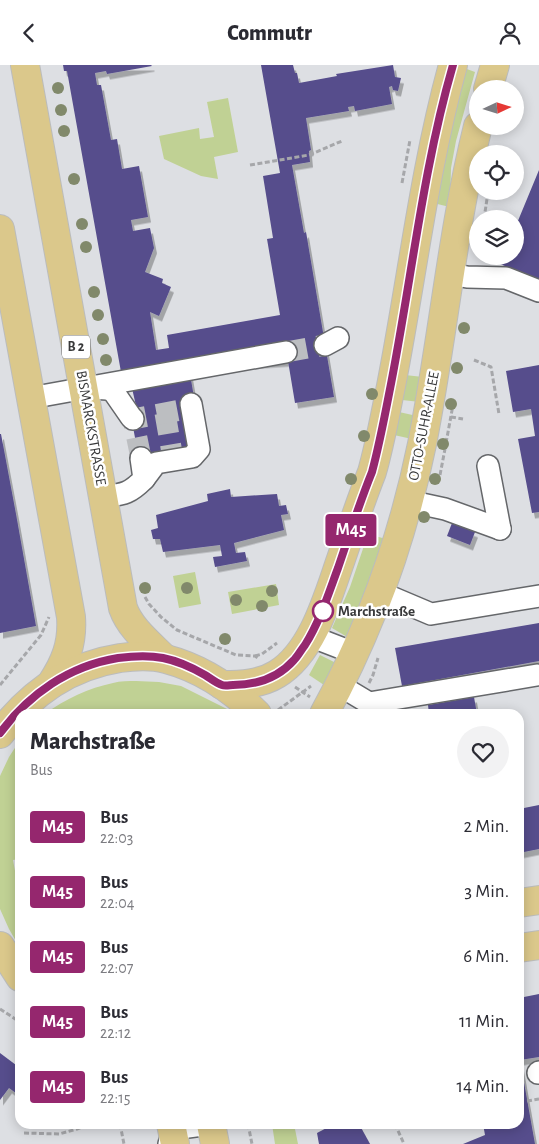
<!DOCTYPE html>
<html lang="de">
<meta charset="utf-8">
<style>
:root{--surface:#fff;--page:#f2f2f3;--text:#2b2b33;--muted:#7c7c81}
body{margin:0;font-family:"Alegreya Sans",sans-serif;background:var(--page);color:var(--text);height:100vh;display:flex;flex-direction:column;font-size:19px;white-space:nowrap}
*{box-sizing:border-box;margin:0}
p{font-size:16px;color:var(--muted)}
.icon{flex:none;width:28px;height:28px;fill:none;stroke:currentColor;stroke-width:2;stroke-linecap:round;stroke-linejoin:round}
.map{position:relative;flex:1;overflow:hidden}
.details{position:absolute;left:15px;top:644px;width:509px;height:420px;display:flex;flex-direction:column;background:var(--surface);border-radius:15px;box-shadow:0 2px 12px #0003}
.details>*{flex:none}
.badge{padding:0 10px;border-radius:4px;font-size:18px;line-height:32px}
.needle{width:32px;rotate:86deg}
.controls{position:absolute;left:469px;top:15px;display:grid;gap:10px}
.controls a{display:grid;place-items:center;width:55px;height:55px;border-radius:50%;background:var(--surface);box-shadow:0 2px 12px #0003;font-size:25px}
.map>.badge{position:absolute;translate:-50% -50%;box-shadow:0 0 0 2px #fff}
.round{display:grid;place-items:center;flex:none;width:52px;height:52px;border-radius:26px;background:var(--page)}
.headline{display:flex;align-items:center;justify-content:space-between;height:85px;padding:0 15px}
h1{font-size:24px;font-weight:800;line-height:38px}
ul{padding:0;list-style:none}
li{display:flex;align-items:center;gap:15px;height:65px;padding:0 15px}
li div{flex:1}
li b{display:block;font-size:19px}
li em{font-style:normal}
li .badge{min-width:55px;font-weight:700;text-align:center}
header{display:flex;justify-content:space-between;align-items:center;height:65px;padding:0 15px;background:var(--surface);font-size:22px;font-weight:800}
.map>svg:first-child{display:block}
.green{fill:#c0d194}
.building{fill:#564d8c;filter:url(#shadow)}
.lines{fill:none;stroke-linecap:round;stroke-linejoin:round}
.minor-tunnel{stroke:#bcbec1;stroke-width:21;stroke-dasharray:21 11;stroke-linecap:butt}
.minor-casing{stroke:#65676a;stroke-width:24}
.major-casing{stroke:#bbbcbc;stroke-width:30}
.path{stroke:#a6a7aa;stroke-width:3;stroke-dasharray:5 2.5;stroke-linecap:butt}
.minor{stroke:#fff;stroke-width:21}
.major{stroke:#dbc88b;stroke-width:28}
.tree{fill:#81896b}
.line-casing{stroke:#fff;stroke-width:11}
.line{stroke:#95276e;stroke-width:8}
.stop-dot{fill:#fff;stroke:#95276e;stroke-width:2.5}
.labels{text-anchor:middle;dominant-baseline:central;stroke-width:5;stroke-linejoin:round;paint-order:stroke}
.shield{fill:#fff;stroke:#747475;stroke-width:1}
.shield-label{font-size:14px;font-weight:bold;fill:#38393a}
.street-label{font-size:15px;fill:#38393a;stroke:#fff}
.stop-label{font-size:15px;font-weight:bold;fill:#38393a;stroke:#fff;text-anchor:start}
</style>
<header><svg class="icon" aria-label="back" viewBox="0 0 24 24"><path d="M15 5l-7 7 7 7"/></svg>Commutr<svg class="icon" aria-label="person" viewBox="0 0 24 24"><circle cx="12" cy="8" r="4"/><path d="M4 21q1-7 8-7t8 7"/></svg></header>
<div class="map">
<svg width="539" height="1079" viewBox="0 0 539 1079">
<defs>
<filter id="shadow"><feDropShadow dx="3" dy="5.5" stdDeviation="0" flood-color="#0004"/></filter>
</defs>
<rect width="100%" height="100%" fill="#dddfe3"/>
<g class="green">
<polygon points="464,3 475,7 456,76 451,103 450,142 433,138"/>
<polygon points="228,33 238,87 214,92 218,114 201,111 164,94 159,71 199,63 200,74 214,72 207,37"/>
<polygon points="405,310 423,312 420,337 402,335"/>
<polygon points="399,347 417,351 412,374 394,370"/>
<polygon points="368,469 386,474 349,573 332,563 350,522"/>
<polygon points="195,507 201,539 179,543 173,511"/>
<polygon points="276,519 279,540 232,549 228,527"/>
<polygon points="320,590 336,598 324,620 309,610"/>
<path d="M136,616L159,617L181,621L227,644L233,649H217L216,645L209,647V649H45C65,634 89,623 113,618C120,616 129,616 136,616Z"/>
<polygon points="20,675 20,794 13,795 20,833 20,883 9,864 0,844 0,711 9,692"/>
<polygon points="272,1059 294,1059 298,1079 275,1079"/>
</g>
<g class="building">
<polygon points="63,0 151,0 152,1 107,9 106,6 95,8 97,20 101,20 111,75 117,74 122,104 139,101 148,152 131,155 133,166 150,163 154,183 145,207 163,214 162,218 171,222 159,251 150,247 156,285 169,283 167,270 280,250 267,174 273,173 263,111 280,108 261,0 293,0 295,8 297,8 299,18 337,11 336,9 393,0 395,12 401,13 398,26 393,25 392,21 389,22 392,39 355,46 354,41 348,42 349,46 306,53 311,85 309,86 310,97 292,100 304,168 306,167 334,332 295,338 288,296 121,307 67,6 64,6"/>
<polygon points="539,105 539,215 500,199 504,191 515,191 515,163"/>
<polygon points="539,300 539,447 532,448 518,374 535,371 531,344 513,347 506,306"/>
<polygon points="190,309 195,338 193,384 139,394 130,346 137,345 131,319"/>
<polygon points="0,369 1,369 16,449 36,561 0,568"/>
<polygon points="230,424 231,432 277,429 279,441 286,440 288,449 281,450 284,465 234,478 236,488 245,487 247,496 215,502 213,492 222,491 220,480 163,487 160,474 153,474 151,465 158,463 156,450 208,436 207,429"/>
<polygon points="452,458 475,467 470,480 447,471"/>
<polygon points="539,558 539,596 402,621 395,583"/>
<polygon points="474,632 477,649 429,649 428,640"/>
<polygon points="539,740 539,784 519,788 519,744"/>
<polygon points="539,929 539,992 520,995 535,1079 463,1079 485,1070 483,1059 519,1059 519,933"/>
<polygon points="0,988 20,1003 20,1031 9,1023 0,1035"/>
<polygon points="334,1059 359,1059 370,1079 319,1079 317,1068"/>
</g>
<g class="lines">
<g class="minor-tunnel">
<polyline points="286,287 325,280"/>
<polyline points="165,348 172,388"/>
<polyline points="141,393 133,354 186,344"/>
</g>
<g class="minor-casing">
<g id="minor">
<polyline points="450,209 467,212 506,213 539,226"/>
<polyline points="325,280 338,273"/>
<polyline points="91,323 107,324 113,326 131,352 133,354"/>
<polyline points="30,333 286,287"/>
<polyline points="488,401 500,464"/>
<polyline points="144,414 156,398 192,392 199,384 191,339"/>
<path d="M103,432C124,429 129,429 144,414L141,393"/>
<polyline points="408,436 445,444 500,464"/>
<polyline points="379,527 431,549 539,531"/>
<polyline points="310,571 354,588"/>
<polyline points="339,620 369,638 537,610"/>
<polyline points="538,1008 539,1007"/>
<polyline points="169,1079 173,1064 210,1059"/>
</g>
</g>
<g class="major-casing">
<g id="major">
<path d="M25,0L123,543C130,563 149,578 164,593"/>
<polyline points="488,24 495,0"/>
<path d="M0,164L71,552C73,579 65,598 51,619"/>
<path d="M222,620C241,620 261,619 277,609C313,587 328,531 341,494C351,465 361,435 372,407C380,379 385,350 391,321C412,214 424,105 453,0"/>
<path d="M324,649C370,565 403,472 422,379C443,273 452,166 478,61"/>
<path d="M0,669C30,628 70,601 120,593C135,591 151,590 166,594C200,603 232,624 257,649"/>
<polyline points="519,838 539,835"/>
<polyline points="0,881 20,912"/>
<polyline points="519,883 539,880"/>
<polyline points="171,1059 175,1079"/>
<polyline points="211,1059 215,1079"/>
</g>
</g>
<g class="path">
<polyline points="250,100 309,90 342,76"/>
<polyline points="402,118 410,75"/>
<polyline points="484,154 488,127"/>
<polyline points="474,295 491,302 499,349"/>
<polyline points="451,352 463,354"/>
<polyline points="446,378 453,340"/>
<polyline points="440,410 445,384"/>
<polyline points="145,532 149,539 161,552 177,565 236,590 255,591 258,593"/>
<polyline points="255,591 262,589 277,578"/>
<polyline points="369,618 373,610 378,593"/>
<polyline points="0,620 41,570 49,552"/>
<polyline points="295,622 310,632"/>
<polyline points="278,645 311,621"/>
<polyline points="0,944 20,957"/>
<polyline points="527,1036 539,1034"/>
<polyline points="120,1059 124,1079"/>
<polyline points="248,1059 252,1079"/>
<polyline points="395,1059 404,1079"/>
<polyline points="24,1068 59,1069 77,1064 89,1059"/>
</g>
<use href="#minor" class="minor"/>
<use href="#major" class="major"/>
</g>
<g class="tree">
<circle cx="58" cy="23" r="6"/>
<circle cx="61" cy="45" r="6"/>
<circle cx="64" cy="66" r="6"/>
<circle cx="74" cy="114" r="6"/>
<circle cx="82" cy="159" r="6"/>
<circle cx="86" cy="182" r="6"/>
<circle cx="94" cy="227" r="6"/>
<circle cx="98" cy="250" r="6"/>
<circle cx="464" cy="263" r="6"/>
<circle cx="103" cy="274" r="6"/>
<circle cx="106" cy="295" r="6"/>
<circle cx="457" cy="303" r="6"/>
<circle cx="372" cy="329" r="6"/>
<circle cx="451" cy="339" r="6"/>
<circle cx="364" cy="371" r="6"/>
<circle cx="443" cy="379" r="6"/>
<circle cx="351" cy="414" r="6"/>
<circle cx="435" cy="414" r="6"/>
<circle cx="424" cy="452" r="6"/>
<circle cx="145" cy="523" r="6"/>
<circle cx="187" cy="523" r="6"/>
<circle cx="272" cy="526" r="6"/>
<circle cx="236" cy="535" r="6"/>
<circle cx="262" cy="541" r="6"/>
<circle cx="225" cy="574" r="6"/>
</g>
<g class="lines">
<g class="line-casing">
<path id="line" d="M0,668C29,629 69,601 118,593C133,591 148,590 163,593C178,596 193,603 205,610C210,613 216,618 222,620C225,621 230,620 233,620C256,620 278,613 294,595C298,591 301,585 305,580C320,556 328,530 338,503C349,471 359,439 372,407C379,381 384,355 389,329C411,220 422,107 453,0"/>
</g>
<use href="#line" class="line"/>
</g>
<circle class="stop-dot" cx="323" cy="546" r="10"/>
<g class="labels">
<rect class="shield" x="62" y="270.5" width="28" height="23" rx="4"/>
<g class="shield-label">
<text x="76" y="282">B 2</text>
</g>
<g class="street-label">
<text transform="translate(424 361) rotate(-79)">OTTO-SUHR-ALLEE</text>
<text transform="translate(91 363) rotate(80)">BISMARCKSTRASSE</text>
</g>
<g class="stop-label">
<text x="338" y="546">Marchstraße</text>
</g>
</g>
</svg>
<div class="controls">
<a><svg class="needle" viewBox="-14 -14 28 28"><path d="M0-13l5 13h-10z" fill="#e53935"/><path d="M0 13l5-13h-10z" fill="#7c7c81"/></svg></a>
<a><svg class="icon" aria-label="locate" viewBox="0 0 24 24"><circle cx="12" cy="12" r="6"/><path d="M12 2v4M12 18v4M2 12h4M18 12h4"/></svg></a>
<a><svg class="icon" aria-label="layers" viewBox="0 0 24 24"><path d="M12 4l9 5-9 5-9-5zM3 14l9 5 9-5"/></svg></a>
</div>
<b class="badge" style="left:351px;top:465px;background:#95276e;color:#fff">M45</b>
<section class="details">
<div class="headline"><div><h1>Marchstraße</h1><p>Bus</p></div><a class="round"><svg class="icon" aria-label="heart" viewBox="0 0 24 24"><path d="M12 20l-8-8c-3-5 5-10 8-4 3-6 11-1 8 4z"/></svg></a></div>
<ul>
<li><span class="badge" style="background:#95276e;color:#fff">M45</span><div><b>Bus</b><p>22:03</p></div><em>2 Min.</em></li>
<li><span class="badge" style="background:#95276e;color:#fff">M45</span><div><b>Bus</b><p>22:04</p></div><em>3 Min.</em></li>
<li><span class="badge" style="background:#95276e;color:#fff">M45</span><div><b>Bus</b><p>22:07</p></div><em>6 Min.</em></li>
<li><span class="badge" style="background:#95276e;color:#fff">M45</span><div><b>Bus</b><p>22:12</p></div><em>11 Min.</em></li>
<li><span class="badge" style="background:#95276e;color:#fff">M45</span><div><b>Bus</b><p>22:15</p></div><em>14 Min.</em></li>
</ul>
</section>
</div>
